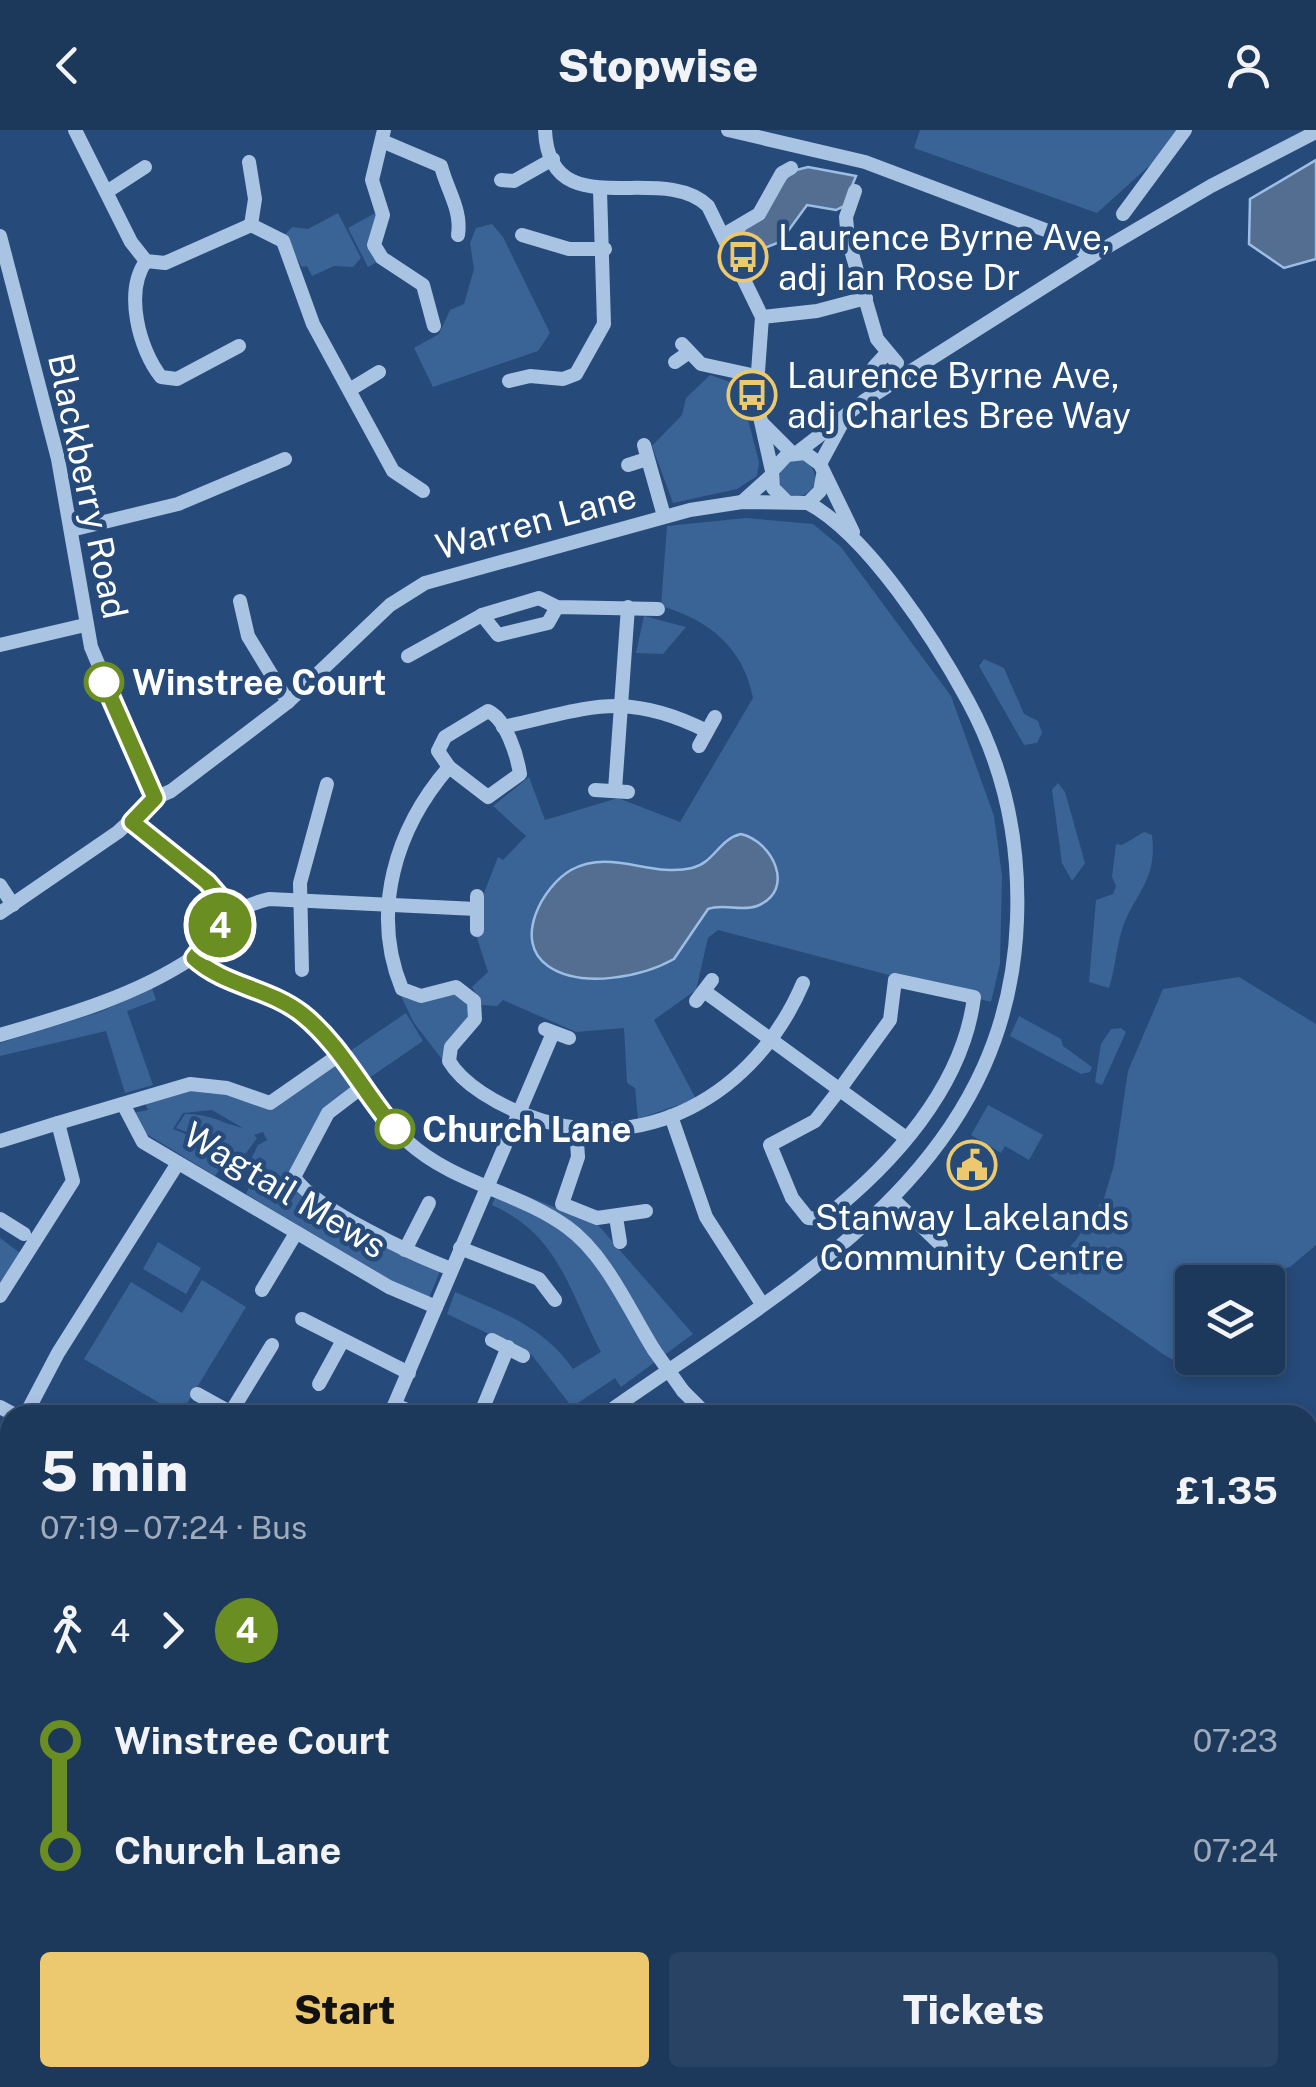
<!DOCTYPE html>
<meta charset="utf-8">
<style>
:root{--surface:#1c385b;--page:#294364;--text:#f1f3f6;--muted:#a0acbb;--line:#3a5271;--accent:#ecc86e}
body{margin:0;font-family:"Public Sans",sans-serif;background:var(--page);color:var(--text);height:100vh;display:flex;flex-direction:column;font-size:38px;white-space:nowrap}
*{box-sizing:border-box;margin:0}
p{font-size:32px;color:var(--muted)}
.icon{flex:none;width:55px;height:55px;fill:none;stroke:currentColor;stroke-width:2;stroke-linecap:round;stroke-linejoin:round}
.map{position:relative;flex:1;overflow:hidden}
.drawer{position:absolute;left:0px;top:1275px;width:1318px;height:682px;display:flex;flex-direction:column;background:var(--surface);border-radius:30px 30px 0 0;box-shadow:0 5px 15px #0003,0 0 0 2px var(--line)}
.drawer>*{flex:none}
.badge{padding:0 20px;border-radius:32px;font-size:35px;line-height:65px}
.tools{position:absolute;left:1175px;top:1135px;display:grid;gap:20px}
.tools a{display:grid;place-items:center;width:110px;height:110px;border-radius:10px;background:var(--surface);box-shadow:0 5px 15px #0003,0 0 0 2px var(--line);font-size:50px}
.map>.badge{position:absolute;translate:-50% -50%;box-shadow:0 0 0 5px #fff}
.legs{display:flex;align-items:center;gap:15px;height:110px;padding:0 40px;font-size:32px}
.legs p{margin-inline-start:auto}
.headline{display:flex;align-items:center;justify-content:space-between;height:170px;padding:0 40px}
h1{font-size:55px;font-weight:800;line-height:75px}
.cta{display:flex;gap:20px;margin-top:auto;padding:20px 40px}
.cta a{flex:1;height:115px;border-radius:10px;background:var(--accent);color:#111;font-size:40px;font-weight:800;line-height:115px;text-align:center}
.cta a+a{background:var(--page);color:var(--text)}
ul{padding:0 40px;list-style:none}
li{display:flex;align-items:center;gap:35px;height:110px;font-size:38px}
li i{display:grid;place-items:center;width:15px;height:100%;margin:0 12px;background:currentColor}
li i::after{content:'';width:25px;height:25px;margin:-12px;border:8px solid;border-radius:50%;background:var(--surface)}
li p{margin-inline-start:auto}
li:first-child i{background:linear-gradient(#0000 50%,currentColor 0)}
li:last-child i{background:linear-gradient(currentColor 50%,#0000 0)}
header{display:flex;justify-content:space-between;align-items:center;height:130px;padding:0 40px;background:var(--surface);font-size:45px;font-weight:800}
.map>svg:first-child{display:block}
.green{fill:#3a6496}
.water{fill:#536e90;stroke:#9dbee4;stroke-width:2.5}
.lines{fill:none;stroke-linecap:round;stroke-linejoin:round}
.minor{stroke:#a9c3e3;stroke-width:14}
.major{stroke:#e8f0fc;stroke-width:18}
.minor-bridge{stroke:#a9c3e3;stroke-width:14}
.line-1-casing{stroke:#fff;stroke-width:22}
.line-1{stroke:#6b8e23;stroke-width:15}
.stop-1-dot{fill:#fff;stroke:#6b8e23;stroke-width:5}
.labels{text-anchor:middle;dominant-baseline:central;stroke-width:9;stroke-linejoin:round;paint-order:stroke}
.poi-label{font-size:35px;fill:#fff;stroke:#264a79;text-anchor:start}
.street-label{font-size:35px;fill:#fff;stroke:#264a79}
.stop-label{font-size:35px;font-weight:bold;fill:#fff;stroke:#264a79;text-anchor:start}
</style>
<header><svg class="icon" aria-label="back" viewBox="0 0 24 24"><path d="M15 5l-7 7 7 7"/></svg>Stopwise<svg class="icon" aria-label="person" viewBox="0 0 24 24"><circle cx="12" cy="8" r="4"/><path d="M4 21q1-7 8-7t8 7"/></svg></header>
<div class="map">
<svg width="1316" height="1957" viewBox="0 0 1316 1957">
<rect width="100%" height="100%" fill="#264a79"/>
<g class="green">
<polygon points="920,0 1189,0 1097,83 914,18"/>
<polygon points="377,82 373,125 377,132 368,137 348,98"/>
<polygon points="338,83 361,128 353,137 334,136 312,146 307,136 302,137 284,106 292,97 308,99"/>
<polygon points="492,94 503,107 550,203 538,221 433,257 414,218 439,204 450,180 464,174 474,139 470,113 476,98"/>
<polygon points="710,245 739,255 759,332 757,346 737,359 673,373 652,316 682,285 686,268"/>
<circle cx="797" cy="348" r="18"/>
<path d="M746,388L813,394L841,417L951,566L994,686L1002,746L1000,834L991,872L718,800L708,808L696,860L654,890L696,969L638,989L635,958L627,953L624,898L576,902L503,870L497,876L482,875L472,857L488,842L475,802L483,800L484,763L498,727L503,730L526,706L493,676L529,647L545,690L618,668L680,692L753,568C743,517 709,490 661,476L667,396Z"/>
<polygon points="644,486 686,497 663,524 636,523"/>
<polygon points="984,529 1004,538 1024,584 1038,591 1042,603 1037,613 1024,615 979,536"/>
<polygon points="1058,653 1065,662 1085,733 1072,751 1062,733 1052,660"/>
<path d="M1144,702L1152,705C1158,754 1132,764 1121,803C1116,821 1115,839 1109,858L1089,852L1096,770L1113,764L1116,756L1112,747L1116,714L1122,715Z"/>
<polygon points="1239,847 1316,894 1316,1115 1290,1137 1249,1146 1249,1152 1192,1152 1192,1228 1226,1228 1212,1243 1192,1240 1166,1226 1046,1143 1076,1110 1104,1068 1114,1035 1128,941 1163,859"/>
<polygon points="152,858 156,870 127,881 153,955 125,963 106,901 0,926 0,913 100,882"/>
<polygon points="399,862 456,864 467,873 470,887 445,933 414,893"/>
<path d="M406,883L423,911L330,975L292,1053L441,1139L429,1168L397,1154L246,1064L255,1044L250,1031L258,1015L267,1010L263,1002L254,1005L257,1008L241,1030L228,1033L208,1010L176,998L185,984C209,983 224,994 243,998L212,980L183,983L173,999C194,1007 210,1015 224,1033L215,1046L140,1000L133,983L148,980L145,973L185,960H210L266,978Z"/>
<polygon points="1019,886 1061,909 1063,916 1092,937 1090,942 1081,944 1010,906"/>
<polygon points="1121,898 1126,902 1102,955 1095,952 1101,914 1111,899"/>
<polygon points="988,975 1043,1005 1029,1030 1005,1016 1001,1023 971,1005"/>
<path d="M500,1055L598,1095L693,1204L621,1257L615,1248L572,1277L531,1224L447,1184L455,1162C503,1183 543,1196 573,1239L601,1222C569,1162 560,1105 492,1075Z"/>
<polygon points="0,1108 20,1123 0,1157"/>
<polygon points="158,1112 201,1138 186,1164 143,1139"/>
<polygon points="202,1150 246,1177 180,1285 84,1229 131,1152 182,1183"/>
<polygon points="666,1948 862,1948 874,1957 657,1957"/>
</g>
<g class="water">
<polygon points="1316,30 1316,129 1284,138 1249,114 1250,69"/>
<polygon points="808,37 856,46 844,76 836,80 807,75 780,112 751,123 742,106 745,98 792,41"/>
<path d="M741,704C772,711 797,760 757,776C741,782 724,773 708,779L674,829C642,847 581,859 548,836C512,811 543,756 571,740C611,718 651,748 692,738C714,733 719,709 741,704Z"/>
</g>
<g class="lines">
<g class="minor">
<polyline points="75,0 131,112 146,131 165,133 251,95 283,111 313,194 393,341 423,361"/>
<polyline points="384,0 372,50 383,85 374,115 382,128 423,155 434,196"/>
<path d="M545,0C549,99 661,30 708,76L762,187L756,269L772,341"/>
<polyline points="728,0 865,32 1072,110 1090,128"/>
<path d="M382,11L441,36C447,60 462,80 458,105"/>
<polyline points="249,32 255,69 251,95"/>
<polyline points="501,50 514,51 553,29"/>
<polyline points="108,61 145,37"/>
<polyline points="855,61 846,87 848,110 877,209 897,233"/>
<polyline points="1123,84 1185,0"/>
<polyline points="725,104 759,84 782,43 791,38"/>
<polyline points="522,105 569,119 605,119"/>
<polyline points="0,106 58,329 91,517 155,668"/>
<path d="M146,131C124,162 139,219 161,247L177,249L239,216"/>
<polyline points="762,187 817,181 866,168"/>
<polyline points="682,214 701,234 756,246"/>
<polyline points="675,232 688,223"/>
<polyline points="874,237 886,224"/>
<polyline points="509,251 530,246 563,249 576,244 604,194 600,60"/>
<polyline points="351,259 379,242"/>
<polyline points="762,293 792,323"/>
<polyline points="644,315 664,386"/>
<polyline points="798,322 864,271 1107,117 1211,56 1316,2"/>
<polyline points="820,334 841,295"/>
<polyline points="628,335 647,329"/>
<polyline points="742,372 772,345"/>
<polyline points="787,372 773,358 772,341 787,325 805,323 820,334 853,402"/>
<polyline points="71,400 178,374 285,329"/>
<polyline points="240,471 248,506 288,572"/>
<polyline points="557,477 548,493 498,505 482,485 539,468 557,477 658,479"/>
<polyline points="0,515 85,495"/>
<polyline points="408,526 482,485"/>
<path d="M488,581C506,589 517,625 520,644L488,667L449,637L438,621L445,607Z"/>
<path d="M503,597C588,579 623,559 707,601"/>
<polyline points="699,616 715,587"/>
<path d="M449,637C396,698 370,781 402,859L421,866L456,857L474,871L475,889L451,917L449,931C463,955 498,974 523,984C643,1031 756,964 803,853"/>
<polyline points="595,660 628,662"/>
<polyline points="615,660 628,477"/>
<polyline points="132,692 207,752 233,781"/>
<polyline points="0,755 13,775"/>
<polyline points="0,783 118,702 155,668 171,661 288,572 390,475 425,453 690,380 742,372 808,373 820,361 823,345"/>
<polyline points="477,800 477,766"/>
<path d="M193,827C223,855 266,858 300,883C345,915 366,974 407,1011C454,1054 517,1061 567,1097C606,1125 629,1180 654,1220"/>
<polyline points="302,840 300,753 327,654"/>
<path d="M895,850L974,867C963,957 892,1035 823,1089L808,1088L792,1068L770,1015L815,991L840,959L890,890Z"/>
<polyline points="704,861 906,1008"/>
<polyline points="696,871 712,850"/>
<polyline points="545,899 569,908"/>
<path d="M0,905C65,886 135,866 192,828C228,804 213,783 269,769L476,779"/>
<path d="M362,957L328,983L294,1047C315,1079 414,1125 451,1139"/>
<polyline points="123,974 143,1012 389,1157 436,1177"/>
<polyline points="671,986 706,1087 762,1174"/>
<polyline points="58,993 190,954 227,958 270,973 339,925"/>
<polyline points="576,997 578,1027 562,1074 597,1088 646,1081"/>
<polyline points="0,1011 58,993 73,1051 0,1166"/>
<polyline points="894,1070 941,1115"/>
<polyline points="616,1087 620,1112"/>
<polyline points="0,1089 24,1104"/>
<polyline points="460,1118 539,1149 555,1170"/>
<polyline points="405,1120 429,1073"/>
<polyline points="262,1160 296,1103"/>
<polyline points="302,1189 409,1243"/>
<polyline points="492,1210 523,1226"/>
<polyline points="319,1254 342,1212"/>
<polyline points="683,1261 707,1285"/>
<polyline points="197,1264 235,1285"/>
<polyline points="395,1275 419,1285"/>
<polyline points="0,1277 15,1285 27,1282 58,1223 178,1033"/>
<polyline points="231,1282 272,1215"/>
<polyline points="390,1285 553,903"/>
<polyline points="480,1285 508,1217"/>
<path d="M604,1285C787,1155 1008,1044 1017,790C1020,713 1005,639 968,571C935,510 868,405 808,373"/>
<polyline points="0,1524 10,1531"/>
<polyline points="0,1890 10,1878"/>
<polyline points="1108,1957 1120,1948"/>
</g>
<g class="major">
<polyline points="0,1823 10,1824"/>
<polyline points="0,1876 10,1876"/>
<polyline points="191,1948 208,1957"/>
</g>
<polyline class="minor-bridge" points="654,1220 683,1261"/>
</g>
<g class="lines">
<g class="line-1-casing">
<path id="line-1" d="M104,552L155,668L132,692L207,752L232,781L194,828C224,856 269,858 302,884C340,914 364,963 395,999"/>
</g>
<use href="#line-1" class="line-1"/>
</g>
<defs>
<g id="bus-ring" transform="scale(2.5)"><circle r="9.5" fill="#264a79" stroke="#ecc86e" stroke-width="1.5"/><path d="M-5-6H5V4H4V6H2V4H-2V6H-4V4H-5ZM-3.5-4V0h7V-4ZM-3.5 1.2v1.5H-2V1.2ZM2 1.2v1.5H3.5V1.2Z" fill="#ecc86e"/></g>
<g id="civic-ring" transform="scale(2.5)"><circle r="9.5" fill="#264a79" stroke="#ecc86e" stroke-width="1.5"/><path d="M-.6-6.5H3V-4.5H.6V-3L4-1V1h2V6H-6V1h2V-1L-.6-3ZM-1.2 2.5V6h2.4V2.5Z" fill="#ecc86e"/></g>
</defs>
<g fill-rule="evenodd">
<use href="#bus-ring" x="743" y="127"/>
<use href="#bus-ring" x="752" y="265"/>
<use href="#civic-ring" x="972" y="1035"/>
</g>
<g class="stop-1-dot">
<circle cx="104" cy="552" r="18"/>
<circle cx="395" cy="999" r="18"/>
</g>
<g class="labels">
<g class="poi-label">
<text x="778" y="107">Laurence Byrne Ave,<tspan x="778" dy="40">adj Ian Rose Dr</tspan></text>
<text x="787" y="245">Laurence Byrne Ave,<tspan x="787" dy="40">adj Charles Bree Way</tspan></text>
<text x="972" y="1087" text-anchor="middle">Stanway Lakelands<tspan x="972" dy="40">Community Centre</tspan></text>
</g>
<g class="street-label">
<text transform="translate(88 356) rotate(78)">Blackberry Road</text>
<text transform="translate(536 391) rotate(-15)">Warren Lane</text>
<text transform="translate(285 1060) rotate(31)">Wagtail Mews</text>
</g>
<g class="stop-label">
<text x="132" y="552">Winstree Court</text>
<text x="422" y="999">Church Lane</text>
</g>
</g>
</svg>
<div class="tools">
<a><svg class="icon" aria-label="layers" viewBox="0 0 24 24"><path d="M12 4l9 5-9 5-9-5zM3 14l9 5 9-5"/></svg></a>
</div>
<b class="badge" style="left:220px;top:795px;background:#6b8e23;color:#fff">4</b>
<section class="drawer">
<div class="headline"><div><h1>5 min</h1><p>07:19 – 07:24 · Bus</p></div><b>£1.35</b></div>
<div class="legs"><svg class="icon" aria-label="walk" viewBox="0 0 24 24"><circle cx="13" cy="4" r="2"/><path d="M13 8l-2 6 4 7M11 14l-3 7M7 12l3-4h3l4 4"/></svg>4<svg class="icon" aria-label="forward" viewBox="0 0 24 24"><path d="M9 5l7 7-7 7"/></svg><b class="badge" style="background:#6b8e23;color:#fff">4</b></div>
<ul>
<li><i style="color:#6b8e23"></i><b>Winstree Court</b><p>07:23</p></li>
<li><i style="color:#6b8e23"></i><b>Church Lane</b><p>07:24</p></li>
</ul>
<div class="cta"><a>Start</a><a>Tickets</a></div>
</section>
</div>
